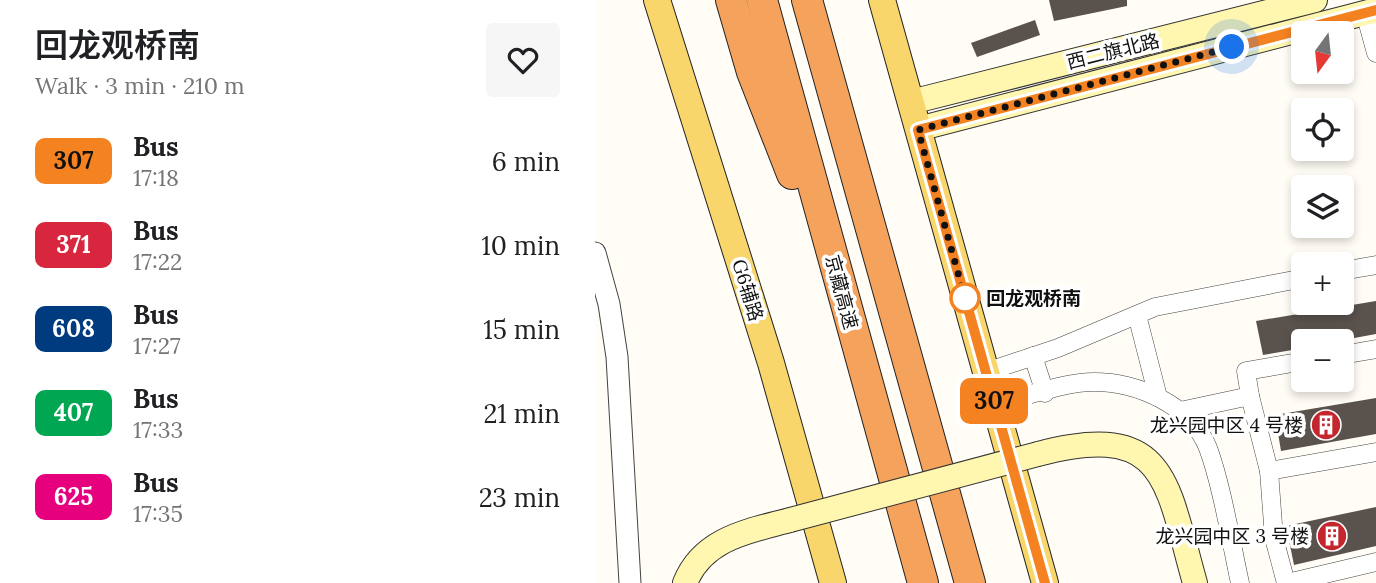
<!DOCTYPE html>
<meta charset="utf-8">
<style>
:root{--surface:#fff;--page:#f6f6f6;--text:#202124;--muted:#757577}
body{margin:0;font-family:Lora,"Noto Sans SC",serif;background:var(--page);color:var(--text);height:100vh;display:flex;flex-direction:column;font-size:26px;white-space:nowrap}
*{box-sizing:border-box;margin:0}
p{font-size:23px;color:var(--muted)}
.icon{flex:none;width:38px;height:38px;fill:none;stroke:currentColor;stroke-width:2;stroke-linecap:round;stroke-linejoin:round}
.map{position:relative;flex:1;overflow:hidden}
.details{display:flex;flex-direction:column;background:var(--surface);width:595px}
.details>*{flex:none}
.badge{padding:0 14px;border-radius:10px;font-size:24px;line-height:46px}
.needle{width:46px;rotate:195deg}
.buttons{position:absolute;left:696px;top:21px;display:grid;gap:14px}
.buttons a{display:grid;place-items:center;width:63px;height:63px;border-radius:7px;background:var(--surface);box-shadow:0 4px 10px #0003;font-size:35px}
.you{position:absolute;width:35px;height:35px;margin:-18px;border:5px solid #fff;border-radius:50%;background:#1a73e8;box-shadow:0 0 0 10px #1a73e833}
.map>.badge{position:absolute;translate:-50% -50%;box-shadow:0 0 0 4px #fff}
.round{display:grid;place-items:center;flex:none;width:74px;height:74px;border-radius:7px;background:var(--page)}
.head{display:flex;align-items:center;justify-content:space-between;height:119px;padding:0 35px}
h1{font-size:33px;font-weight:600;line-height:52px}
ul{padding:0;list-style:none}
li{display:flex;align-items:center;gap:21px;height:84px;padding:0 35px}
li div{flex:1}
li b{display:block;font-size:26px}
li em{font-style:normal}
li .badge{min-width:77px;font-weight:700;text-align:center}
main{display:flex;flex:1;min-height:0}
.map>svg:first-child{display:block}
.building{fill:#5a524d}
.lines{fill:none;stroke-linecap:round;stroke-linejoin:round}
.minor-casing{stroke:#444;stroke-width:19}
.tertiary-casing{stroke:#444;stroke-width:23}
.secondary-casing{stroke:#333;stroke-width:26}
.primary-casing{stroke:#222;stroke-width:28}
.motorway-casing{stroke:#222;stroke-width:32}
.minor{stroke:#fff;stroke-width:18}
.tertiary{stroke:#fff;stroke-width:21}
.secondary{stroke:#fff6b0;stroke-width:24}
.primary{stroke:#f9d66b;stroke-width:26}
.motorway{stroke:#f5a25d;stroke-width:30}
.secondary-bridge-casing{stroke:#333;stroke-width:26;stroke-linecap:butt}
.secondary-bridge{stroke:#fff6b0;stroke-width:24}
.line-casing{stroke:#fff;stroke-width:16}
.line{stroke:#f58220;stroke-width:10}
.walk{stroke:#111;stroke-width:7;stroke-dasharray:0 12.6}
.stop-dot{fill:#fff;stroke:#f58220;stroke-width:3.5}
.labels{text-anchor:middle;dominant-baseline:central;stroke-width:7;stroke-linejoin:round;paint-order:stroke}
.street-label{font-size:19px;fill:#111;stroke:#fff}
.stop-label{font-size:19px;font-weight:bold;fill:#111;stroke:#fff;text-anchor:start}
.poi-label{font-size:19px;fill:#111;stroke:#fff;text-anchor:end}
</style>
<main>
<section class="details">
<div class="head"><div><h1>回龙观桥南</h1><p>Walk · 3 min · 210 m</p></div><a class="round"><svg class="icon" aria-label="heart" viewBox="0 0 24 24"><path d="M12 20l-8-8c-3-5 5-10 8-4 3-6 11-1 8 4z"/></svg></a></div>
<ul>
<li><span class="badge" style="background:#f58220;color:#111">307</span><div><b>Bus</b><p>17:18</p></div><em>6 min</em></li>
<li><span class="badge" style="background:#d7263d;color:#fff">371</span><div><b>Bus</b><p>17:22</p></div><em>10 min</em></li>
<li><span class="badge" style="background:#003b80;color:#fff">608</span><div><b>Bus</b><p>17:27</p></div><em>15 min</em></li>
<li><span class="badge" style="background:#00a651;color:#fff">407</span><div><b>Bus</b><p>17:33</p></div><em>21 min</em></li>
<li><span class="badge" style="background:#e6007e;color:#fff">625</span><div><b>Bus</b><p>17:35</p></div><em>23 min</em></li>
</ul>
</section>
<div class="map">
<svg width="781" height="583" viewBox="0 0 781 583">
<rect width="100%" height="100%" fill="#fffdf5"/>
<g class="building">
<polygon points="454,0 532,0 532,6 459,21"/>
<polygon points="440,20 445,35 382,57 376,43"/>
<polygon points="781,301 781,334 743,341 709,341 709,348 668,355 661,321"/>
<polygon points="781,398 781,434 686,451 680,415"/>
<polygon points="781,507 781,546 699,565 691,526"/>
</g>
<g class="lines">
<g class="minor-casing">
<g id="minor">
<polyline points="770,13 781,53"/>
<polyline points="747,271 781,265"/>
<polyline points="542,315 563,397"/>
<polyline points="747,355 781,349"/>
<polyline points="438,356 450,393"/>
<polyline points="391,372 463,348 560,307 709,278"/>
<polyline points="655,396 651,371 709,361"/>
<path d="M400,404C429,397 469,382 499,382C542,382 596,405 613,448C627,486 636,542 645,583"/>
<polyline points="585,411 655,396 674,471 679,538 691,583"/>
<polyline points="674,471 781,452"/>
<polyline points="692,583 781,562"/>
</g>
</g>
<g class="tertiary-casing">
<polyline id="tertiary" points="0,253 14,304 22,357 35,583"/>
</g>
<g class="secondary-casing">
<g id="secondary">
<polyline points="316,102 720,0"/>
<polyline points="323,129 781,10"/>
<path d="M443,454C572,420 571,481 600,583"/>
<path d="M90,583C108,538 154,531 195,520"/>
</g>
</g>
<g class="primary-casing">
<g id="primary">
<polyline points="62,0 176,363 238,583"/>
<polyline points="287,0 450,583"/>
</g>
</g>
<g class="motorway-casing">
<g id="motorway">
<polyline points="136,0 157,72 197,174"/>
<polyline points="167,0 328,583"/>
<polyline points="212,0 375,583"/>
</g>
</g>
<use href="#minor" class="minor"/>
<use href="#tertiary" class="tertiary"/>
<use href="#secondary" class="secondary"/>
<use href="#primary" class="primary"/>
<use href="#motorway" class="motorway"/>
<g class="secondary-bridge-casing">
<polyline id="secondary-bridge" points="195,520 443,454"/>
</g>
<use href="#secondary-bridge" class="secondary-bridge"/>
</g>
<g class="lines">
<g class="line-casing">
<polyline id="line" points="450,583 323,130 781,10"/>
</g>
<use href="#line" class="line"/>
<polyline class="walk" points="370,298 323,130 637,47"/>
</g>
<defs>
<g id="building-disc" transform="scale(1.575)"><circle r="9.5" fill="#c4262e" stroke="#fff"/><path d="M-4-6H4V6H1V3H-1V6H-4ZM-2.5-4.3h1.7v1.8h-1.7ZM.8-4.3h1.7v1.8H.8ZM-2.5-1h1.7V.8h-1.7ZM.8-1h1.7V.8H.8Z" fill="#fff"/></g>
</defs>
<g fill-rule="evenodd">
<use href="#building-disc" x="731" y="425"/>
<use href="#building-disc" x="737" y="536"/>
</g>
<circle class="stop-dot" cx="370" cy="298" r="14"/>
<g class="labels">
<g class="street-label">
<text transform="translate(518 51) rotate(-14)">西二旗北路</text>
<text transform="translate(153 290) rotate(73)">G6辅路</text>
<text transform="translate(247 292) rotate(75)">京藏高速</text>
</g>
<g class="stop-label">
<text x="391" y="298">回龙观桥南</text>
</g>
<g class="poi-label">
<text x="708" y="425">龙兴园中区 4 号楼</text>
<text x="714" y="536">龙兴园中区 3 号楼</text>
</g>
</g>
</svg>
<div class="buttons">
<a><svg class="needle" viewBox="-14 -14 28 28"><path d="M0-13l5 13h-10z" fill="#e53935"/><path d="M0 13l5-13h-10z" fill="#757577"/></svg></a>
<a><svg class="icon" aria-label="locate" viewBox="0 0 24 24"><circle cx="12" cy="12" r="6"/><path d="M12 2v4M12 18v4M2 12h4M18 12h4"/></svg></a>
<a><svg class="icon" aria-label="layers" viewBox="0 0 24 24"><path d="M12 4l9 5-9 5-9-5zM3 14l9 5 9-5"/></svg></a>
<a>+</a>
<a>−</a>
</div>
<div class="you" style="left:637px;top:47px"></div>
<b class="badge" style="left:399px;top:401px;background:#f58220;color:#111">307</b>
</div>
</main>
